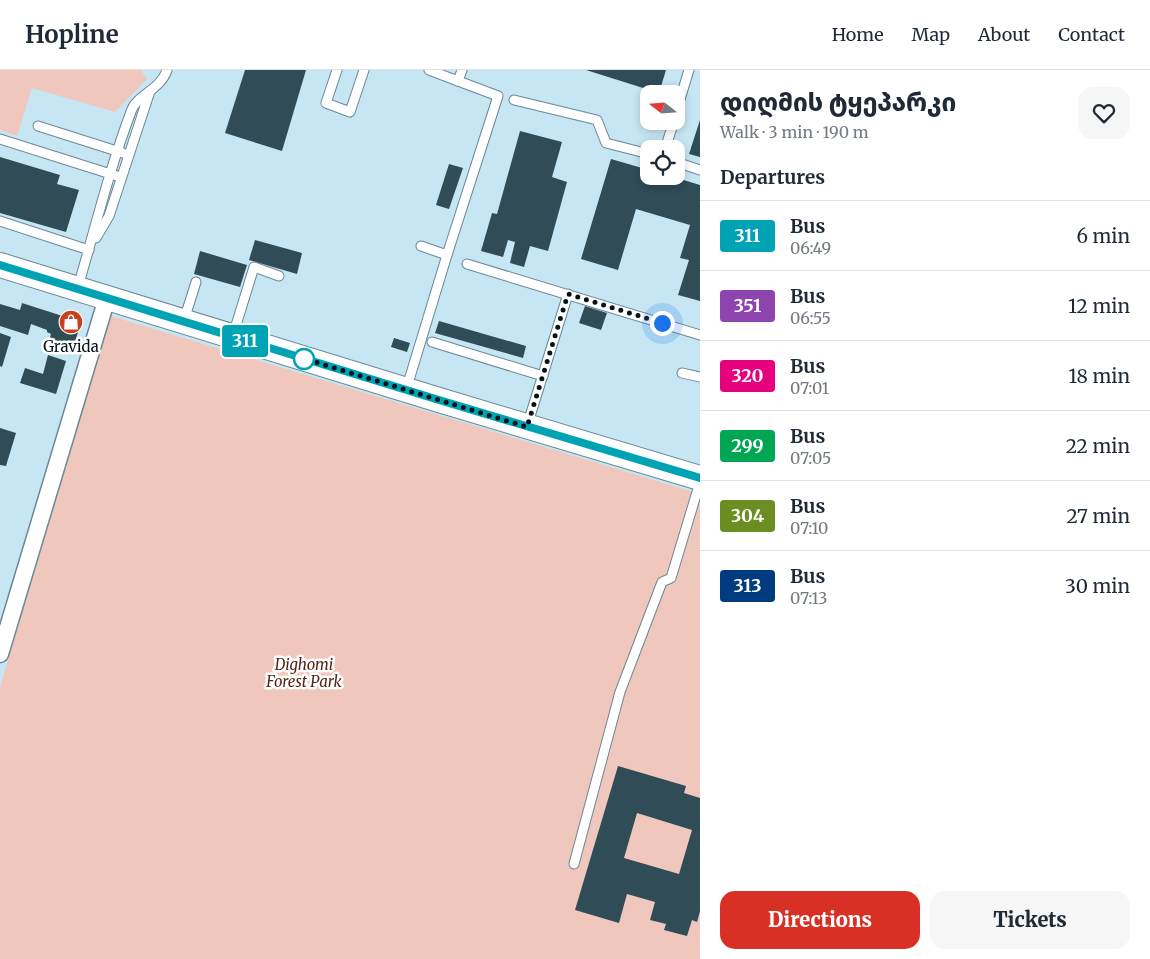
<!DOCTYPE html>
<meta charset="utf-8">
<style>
:root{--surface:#fff;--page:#f6f6f7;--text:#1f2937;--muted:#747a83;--line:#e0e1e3;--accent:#d93025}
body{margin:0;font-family:Merriweather,"Noto Sans Georgian",serif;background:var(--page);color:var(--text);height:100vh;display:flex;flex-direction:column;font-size:19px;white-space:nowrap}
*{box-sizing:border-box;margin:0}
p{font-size:16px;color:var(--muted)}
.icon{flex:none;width:28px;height:28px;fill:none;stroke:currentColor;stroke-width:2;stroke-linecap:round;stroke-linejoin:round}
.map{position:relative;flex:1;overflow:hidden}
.drawer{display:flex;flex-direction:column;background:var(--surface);width:450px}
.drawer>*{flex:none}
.badge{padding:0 10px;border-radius:4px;font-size:18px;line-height:32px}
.needle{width:32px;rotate:287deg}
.fabs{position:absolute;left:640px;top:15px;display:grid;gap:10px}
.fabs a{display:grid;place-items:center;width:45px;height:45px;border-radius:10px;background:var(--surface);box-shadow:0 2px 8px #0003;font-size:25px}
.you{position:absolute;width:25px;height:25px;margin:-12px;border:4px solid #fff;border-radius:50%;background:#1a73e8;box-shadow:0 0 0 8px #1a73e833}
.map>.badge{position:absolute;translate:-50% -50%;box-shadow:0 0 0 2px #fff}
h2{padding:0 20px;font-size:19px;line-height:45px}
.round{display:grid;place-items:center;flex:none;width:52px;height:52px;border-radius:15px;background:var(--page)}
.overview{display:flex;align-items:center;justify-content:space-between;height:85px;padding:0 20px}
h1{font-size:24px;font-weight:800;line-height:38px}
.cta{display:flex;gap:10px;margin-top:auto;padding:10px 20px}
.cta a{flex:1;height:58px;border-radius:15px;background:var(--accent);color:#fff;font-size:20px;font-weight:800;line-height:58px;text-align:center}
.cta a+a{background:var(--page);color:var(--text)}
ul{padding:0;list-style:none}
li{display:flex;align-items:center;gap:15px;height:70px;padding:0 20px;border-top:1px solid var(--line)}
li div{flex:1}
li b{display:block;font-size:19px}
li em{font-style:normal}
li .badge{min-width:55px;font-weight:700;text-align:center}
header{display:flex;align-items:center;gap:30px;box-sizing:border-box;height:70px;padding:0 25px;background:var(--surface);border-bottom:1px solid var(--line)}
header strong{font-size:24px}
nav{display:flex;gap:28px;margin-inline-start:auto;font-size:18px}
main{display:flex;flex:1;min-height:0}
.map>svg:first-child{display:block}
.green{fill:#f0c7bc}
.building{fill:#2f4c57;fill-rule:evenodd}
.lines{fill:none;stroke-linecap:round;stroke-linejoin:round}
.lane-casing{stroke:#6a8895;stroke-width:11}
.street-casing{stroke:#6a8895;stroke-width:19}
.secondary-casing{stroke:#6a8895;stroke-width:26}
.lane{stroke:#fff;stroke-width:9}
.street{stroke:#fff;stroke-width:16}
.secondary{stroke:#fff;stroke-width:24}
.line-casing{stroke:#fff;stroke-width:11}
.line{stroke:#00a3b4;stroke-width:8}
.walk{stroke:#081318;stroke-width:5;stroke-dasharray:0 9}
.stop-dot{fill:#fff;stroke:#00a3b4;stroke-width:2.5}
.labels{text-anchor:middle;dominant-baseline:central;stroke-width:5;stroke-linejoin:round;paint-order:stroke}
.poi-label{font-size:15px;fill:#081318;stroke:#fff}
.park-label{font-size:15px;font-style:italic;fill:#592316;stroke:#fff}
</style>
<header>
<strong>Hopline</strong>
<nav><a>Home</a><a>Map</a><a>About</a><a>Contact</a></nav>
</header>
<main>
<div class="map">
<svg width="700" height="889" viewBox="0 0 700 889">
<rect width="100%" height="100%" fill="#c6e6f4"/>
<g class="green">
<polygon points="0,0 141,0 147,9 115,42 32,18 17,66 0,60"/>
<polygon points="111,246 700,424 700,889 0,889 0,617"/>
</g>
<g class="building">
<polygon points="245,0 306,0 282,81 225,63"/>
<polygon points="586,0 666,0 659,23"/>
<polygon points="700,50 700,87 689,84"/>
<polygon points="520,61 562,72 552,107 567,112 548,181 530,176 524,197 510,193 515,172 508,170 503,187 481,181 492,143 497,144"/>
<polygon points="0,87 60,105 57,114 79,120 66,162 0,143"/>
<polygon points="611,89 649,100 649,106 670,106 700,115 700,231 678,225 689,190 680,188 690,155 636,139 618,200 581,189"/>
<polygon points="449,94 463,98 449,139 436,135"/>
<polygon points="255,170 302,183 297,204 249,190"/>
<polygon points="200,181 247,195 240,217 194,204"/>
<polygon points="22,233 81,252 73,279 49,271 51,264 47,262 47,260 31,254 28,265 0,256 0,234 20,240"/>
<polygon points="585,236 607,243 601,260 579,253"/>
<polygon points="439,251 526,276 523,288 435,263"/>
<polygon points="0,263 11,267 2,297 0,296"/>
<polygon points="394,268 410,273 407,282 391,277"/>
<polygon points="48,285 66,291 56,324 20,313 25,298 43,304"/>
<polygon points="0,358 16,363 6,396 0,395"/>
<path d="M618,696L686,716L684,723L700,728V841L697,852L692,850L687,866L664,860L666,854L650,850L655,832L627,824L619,853L575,840ZM637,743L692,760L679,804L624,788Z"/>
</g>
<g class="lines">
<g class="lane-casing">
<g id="lane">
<polyline points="337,0 326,33 350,42 364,0"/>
<polyline points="458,11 462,0"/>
<polyline points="514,30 597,50 606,73 649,84"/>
<polyline points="676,42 689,0"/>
<polyline points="38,56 123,83"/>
<polyline points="0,69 117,106"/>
<polyline points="665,79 674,51"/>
<polyline points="676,92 700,100"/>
<polyline points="0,151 89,180"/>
<polyline points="96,168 109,146 150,21"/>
<polyline points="421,176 447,185"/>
<polyline points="467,194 700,265"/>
<path d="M78,217C95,158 110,97 132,39C138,25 161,19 167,0"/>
<polyline points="184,250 196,212"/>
<polyline points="233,265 254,197 279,206"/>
<polyline points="432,272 543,306"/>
<polyline points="682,303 700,307"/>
<polyline points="406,320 447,185 498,26 429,0"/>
<polyline points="527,356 568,224"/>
<polyline points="574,794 620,622 662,512 671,508 700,412"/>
</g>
</g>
<g class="street-casing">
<polyline id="street" points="0,584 107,228"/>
</g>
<g class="secondary-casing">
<polyline id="secondary" points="0,195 439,330 700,408"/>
</g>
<use href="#lane" class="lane"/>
<use href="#street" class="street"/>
<use href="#secondary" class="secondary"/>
</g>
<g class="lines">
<g class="line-casing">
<polyline id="line" points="0,195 439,330 700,408"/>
</g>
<use href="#line" class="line"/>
<polyline class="walk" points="304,289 302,288 527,357 568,224 662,253"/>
</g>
<defs>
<g id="shop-disc" transform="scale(1.25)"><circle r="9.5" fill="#c94019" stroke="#fff"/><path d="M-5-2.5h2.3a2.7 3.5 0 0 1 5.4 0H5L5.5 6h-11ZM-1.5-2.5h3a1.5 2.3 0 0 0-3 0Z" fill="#fff"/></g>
</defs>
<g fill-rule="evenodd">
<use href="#shop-disc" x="71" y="252"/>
</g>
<circle class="stop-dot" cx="304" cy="289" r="10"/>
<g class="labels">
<g class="poi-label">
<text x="71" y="276">Gravida</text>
</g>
<g class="park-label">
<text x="304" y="594">Dighomi<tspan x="304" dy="17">Forest Park</tspan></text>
</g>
</g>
</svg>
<div class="fabs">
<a><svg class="needle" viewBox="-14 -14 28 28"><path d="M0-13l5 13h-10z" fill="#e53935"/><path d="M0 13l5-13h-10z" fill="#747a83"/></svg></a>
<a><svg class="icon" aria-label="locate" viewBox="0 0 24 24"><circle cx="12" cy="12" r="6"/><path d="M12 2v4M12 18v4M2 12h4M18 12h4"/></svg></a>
</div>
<div class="you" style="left:662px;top:253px"></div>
<b class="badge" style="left:245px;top:271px;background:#00a3b4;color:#fff">311</b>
</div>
<section class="drawer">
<div class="overview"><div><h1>დიღმის ტყეპარკი</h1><p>Walk · 3 min · 190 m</p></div><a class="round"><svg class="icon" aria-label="heart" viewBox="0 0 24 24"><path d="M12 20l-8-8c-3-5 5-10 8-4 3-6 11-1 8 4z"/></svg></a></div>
<h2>Departures</h2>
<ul>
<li><span class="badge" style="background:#00a3b4;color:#fff">311</span><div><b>Bus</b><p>06:49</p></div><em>6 min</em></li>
<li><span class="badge" style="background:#8e44ad;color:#fff">351</span><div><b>Bus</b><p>06:55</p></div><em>12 min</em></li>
<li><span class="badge" style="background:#e6007e;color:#fff">320</span><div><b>Bus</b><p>07:01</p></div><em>18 min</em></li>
<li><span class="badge" style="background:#00a651;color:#fff">299</span><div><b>Bus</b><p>07:05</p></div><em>22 min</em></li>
<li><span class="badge" style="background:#6b8e23;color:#fff">304</span><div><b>Bus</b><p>07:10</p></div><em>27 min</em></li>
<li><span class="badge" style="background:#003b80;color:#fff">313</span><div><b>Bus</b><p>07:13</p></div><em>30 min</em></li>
</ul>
<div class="cta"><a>Directions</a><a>Tickets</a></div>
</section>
</main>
